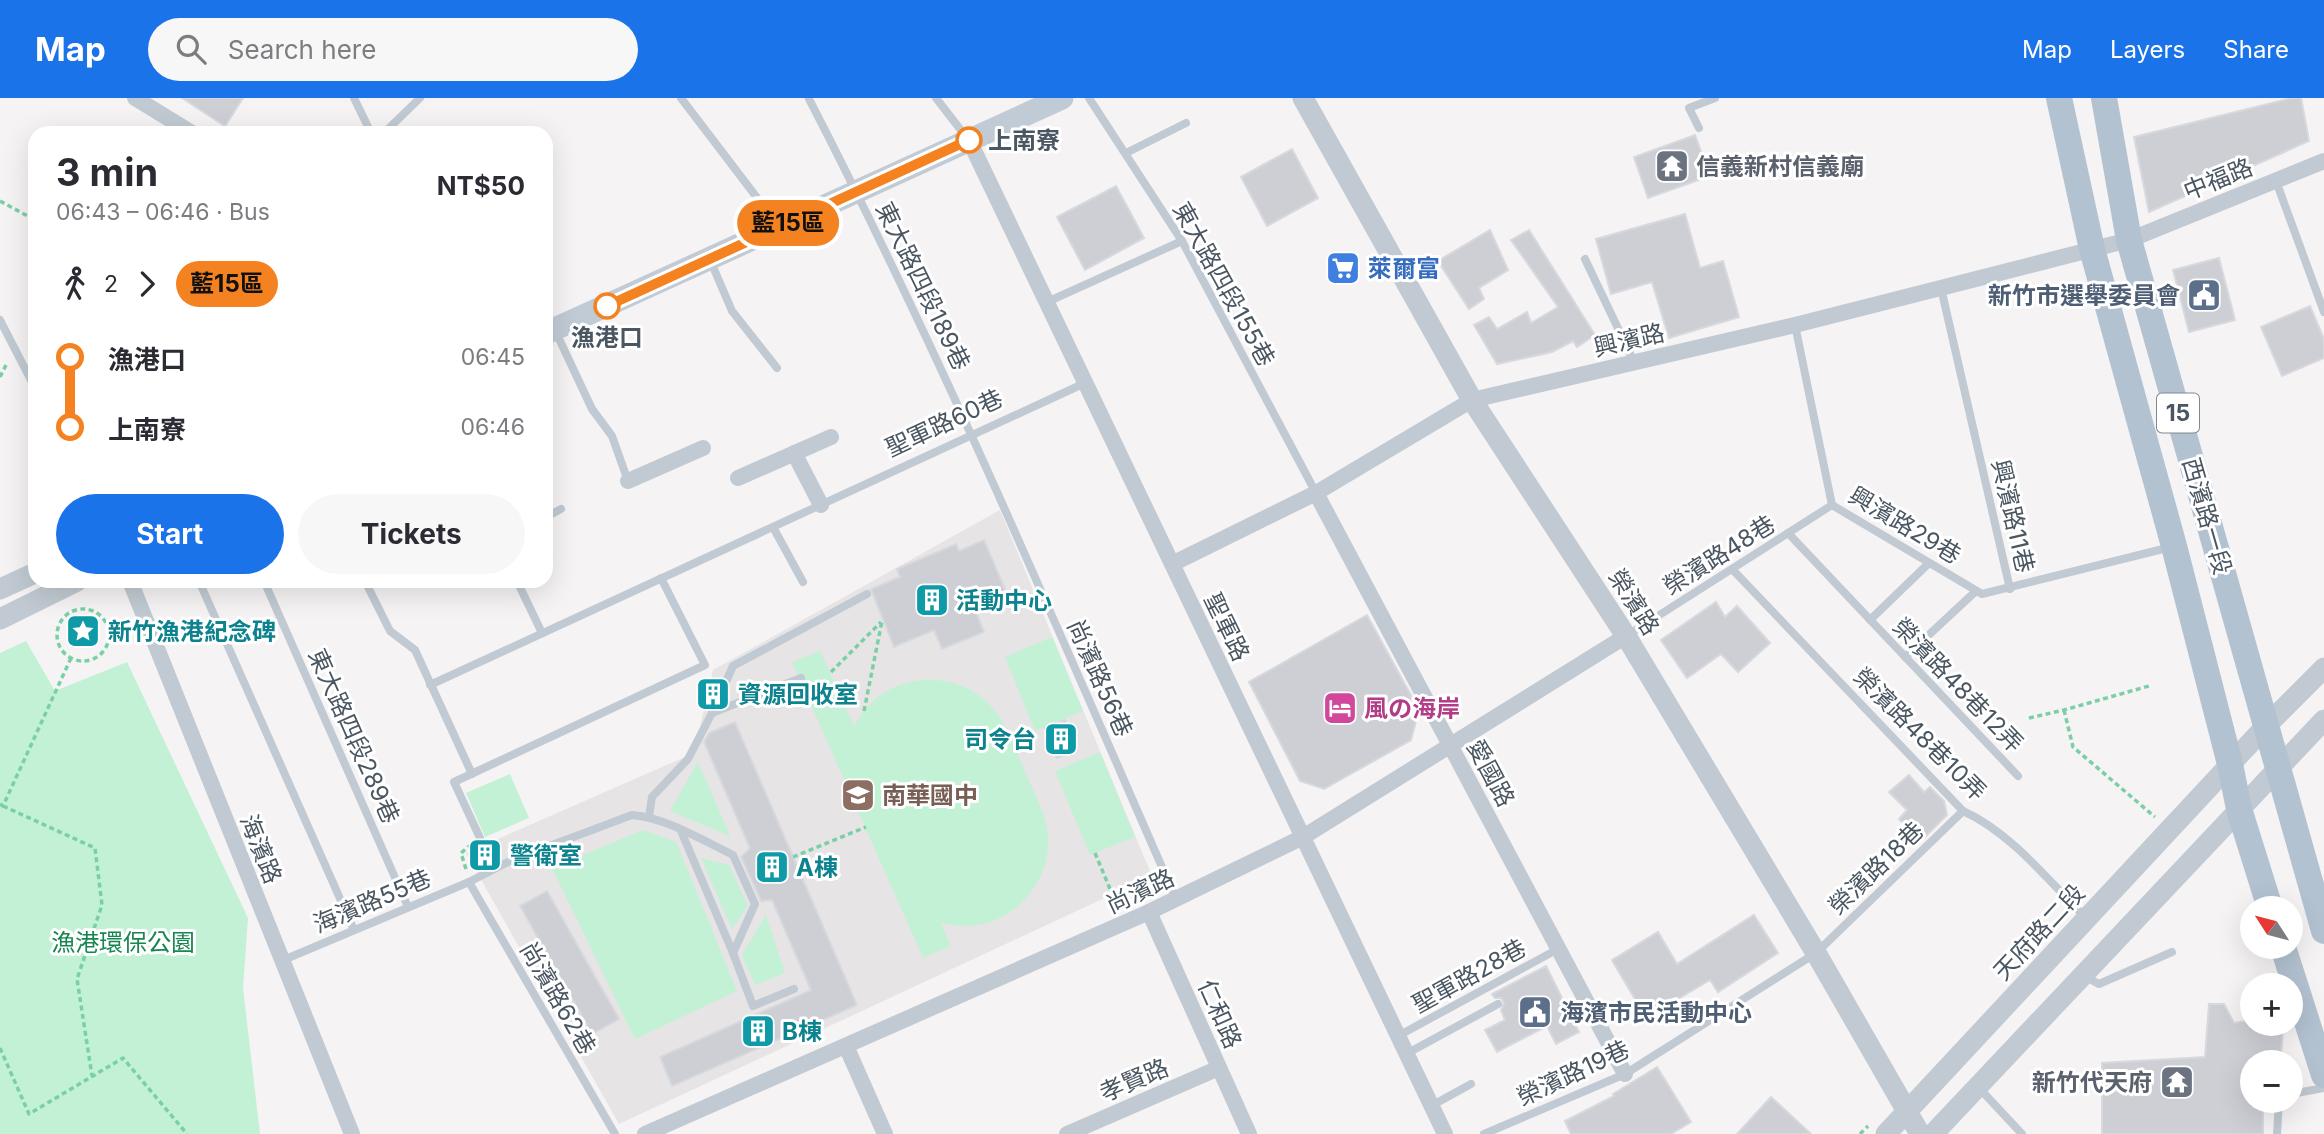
<!DOCTYPE html>
<meta charset="utf-8">
<style>
:root{--surface:#fff;--page:#f7f7f7;--text:#2b2b33;--muted:#7c7c81;--accent:#1a73e8}
body{margin:0;font-family:Inter,"Noto Sans TC","Noto Sans JP",sans-serif;background:var(--page);color:var(--text);height:100vh;display:flex;flex-direction:column;font-size:26px;white-space:nowrap}
*{box-sizing:border-box;margin:0}
p{font-size:23px;color:var(--muted)}
.icon{flex:none;width:38px;height:38px;fill:none;stroke:currentColor;stroke-width:2;stroke-linecap:round;stroke-linejoin:round}
.map{position:relative;flex:1;overflow:hidden}
.side{position:absolute;left:28px;top:28px;width:525px;height:462px;display:flex;flex-direction:column;background:var(--surface);border-radius:21px;box-shadow:0 7px 28px #0002}
.side>*{flex:none}
.badge{padding:0 14px;border-radius:23px;font-size:24px;line-height:46px}
.needle{width:46px;rotate:306deg}
.fabs{position:absolute;left:2240px;top:798px;display:grid;gap:14px}
.fabs a{display:grid;place-items:center;width:63px;height:63px;border-radius:50%;background:var(--surface);box-shadow:0 7px 28px #0002;font-size:35px}
.map>.badge{position:absolute;translate:-50% -50%;box-shadow:0 0 0 4px #fff}
.legs{display:flex;align-items:center;gap:10px;height:77px;padding:0 28px;font-size:23px}
.legs p{margin-inline-start:auto}
.summary{display:flex;align-items:center;justify-content:space-between;height:119px;padding:0 28px}
h1{font-size:38px;font-weight:700;line-height:52px}
.cta{display:flex;gap:14px;margin-top:auto;padding:14px 28px}
.cta a{flex:1;height:80px;border-radius:42px;background:var(--accent);color:#fff;font-size:28px;font-weight:700;line-height:80px;text-align:center}
.cta a+a{background:var(--page);color:var(--text)}
ul{padding:0 28px;list-style:none}
li{display:flex;align-items:center;gap:24px;height:70px;font-size:26px}
li i{display:grid;place-items:center;width:10px;height:100%;margin:0 9px;background:currentColor}
li i::after{content:'';width:18px;height:18px;margin:-9px;border:5px solid;border-radius:50%;background:var(--surface)}
li p{margin-inline-start:auto}
li:first-child i{background:linear-gradient(#0000 50%,currentColor 0)}
li:last-child i{background:linear-gradient(currentColor 50%,#0000 0)}
header{display:flex;align-items:center;gap:42px;box-sizing:border-box;height:98px;padding:0 35px;background:var(--accent);color:#fff}
header strong{font-size:33px}
nav{display:flex;gap:38px;margin-inline-start:auto;font-size:24px}
.search{width:490px;height:63px;background:var(--page);display:flex;align-items:center;gap:18px;box-sizing:border-box;padding:0 24px;border-radius:38px;color:var(--muted);font-size:26px}
.map>svg:first-child{display:block}
.education{fill:#e6e4e5}
.green{fill:#c3f1d5}
.building{fill:#cdcfd5;stroke:#d7d9de;stroke-width:2}
.lines{fill:none;stroke-linecap:round;stroke-linejoin:round}
.path{stroke:#7ad0a6;stroke-width:3.5;stroke-dasharray:5 3.5;stroke-linecap:butt}
.service{stroke:#c1cad2;stroke-width:8}
.minor{stroke:#c1cad2;stroke-width:16}
.tertiary{stroke:#c1cad2;stroke-width:21}
.secondary{stroke:#c1cbd6;stroke-width:23}
.primary{stroke:#b3c2d1;stroke-width:26}
.line-1-casing{stroke:#fff;stroke-width:16}
.line-1{stroke:#f58220;stroke-width:10}
.stop-1-dot{fill:#fff;stroke:#f58220;stroke-width:3.5}
.labels{text-anchor:middle;dominant-baseline:central;stroke-width:6;stroke-linejoin:round;paint-order:stroke}
.shield{fill:#fff;stroke:#808990;stroke-width:2}
.shield-label{font-size:23px;font-weight:bold;fill:#4a5661}
.stop-label{font-size:24px;font-weight:bold;fill:#4a5661;stroke:#fff;text-anchor:start}
.worship-label{font-size:24px;font-weight:bold;fill:#5b616d;stroke:#fff;text-anchor:start}
.street-label{font-size:24px;fill:#4a5661;stroke:#fff}
.shop-label{font-size:24px;font-weight:bold;fill:#366cbe;stroke:#fff;text-anchor:start}
.service-label{font-size:24px;font-weight:bold;fill:#4e5e75;stroke:#fff;text-anchor:end}
.culture-label{font-size:24px;font-weight:bold;fill:#0d838f;stroke:#fff;text-anchor:start}
.hotel-label{font-size:24px;font-weight:bold;fill:#b23c85;stroke:#fff;text-anchor:start}
.education-label{font-size:24px;font-weight:bold;fill:#785e54;stroke:#fff;text-anchor:start}
.park-label{font-size:24px;fill:#17864f;stroke:#fff}
</style>
<header>
<strong>Map</strong>
<div class="search"><svg class="icon" aria-label="search" viewBox="0 0 24 24"><circle cx="10" cy="10" r="6"/><path d="M15 15l6 6"/></svg>Search here</div>
<nav><a>Map</a><a>Layers</a><a>Share</a></nav>
</header>
<div class="map">
<svg width="2324" height="1036" viewBox="0 0 2324 1036">
<rect width="100%" height="100%" fill="#f5f3f3"/>
<polygon class="education" points="1000,412 1152,778 619,1026 466,755 694,655 713,572"/>
<g class="green">
<polygon points="1052,539 1083,613 1035,633 1005,559"/>
<polygon points="26,543 55,593 127,564 248,820 243,890 260,1036 0,1036 0,555"/>
<path d="M820,553L854,628C861,617 868,607 878,599C911,573 962,577 990,607C1008,626 1016,655 1027,678C1035,698 1047,717 1048,739C1051,780 1019,820 978,827C965,829 953,827 941,825L951,848L923,860L792,564Z"/>
<polygon points="1100,654 1135,739 1090,757 1055,673"/>
<polygon points="698,664 730,738 670,713"/>
<polygon points="510,676 529,720 485,739 466,695"/>
<polygon points="643,732 676,744 737,893 635,941 552,770"/>
<polygon points="701,760 729,767 748,808 732,831"/>
<polygon points="766,817 785,875 755,887 742,857"/>
</g>
<g class="building">
<polygon points="182,0 243,0 225,28"/>
<polygon points="2292,0 2301,0 2309,43 2149,114 2134,39"/>
<polygon points="1695,37 1710,78 1648,100 1634,59"/>
<polygon points="1292,51 1318,100 1267,128 1241,79"/>
<polygon points="1116,88 1144,140 1085,172 1057,119"/>
<polygon points="1685,116 1700,170 1723,163 1739,219 1669,240 1652,184 1611,196 1596,141"/>
<polygon points="1490,132 1508,172 1479,190 1484,201 1469,211 1438,163"/>
<polygon points="1529,132 1595,237 1577,249 1573,243 1552,254 1497,266 1474,227 1489,219 1497,231 1527,214 1531,225 1558,209 1511,142"/>
<polygon points="2219,160 2235,222 2189,234 2173,172"/>
<polygon points="2310,208 2324,241 2324,260 2282,278 2261,229"/>
<polygon points="984,442 1007,496 974,509 984,534 942,551 934,532 894,549 871,491 900,479 897,471 956,446 959,453"/>
<polygon points="1716,504 1725,519 1737,508 1770,545 1738,574 1721,556 1687,580 1661,542"/>
<polygon points="1367,517 1419,612 1411,642 1324,691 1300,683 1249,584"/>
<polygon points="1065,622 1077,652 1057,660 1045,630"/>
<polygon points="735,624 857,907 672,988 660,959 811,892 772,802 761,803 741,759 750,750 704,644 709,635"/>
<polygon points="1909,677 1924,694 1930,689 1944,703 1947,717 1920,744 1899,721 1907,712 1889,694"/>
<polygon points="547,793 619,921 592,936 520,808"/>
<polygon points="1754,817 1778,855 1718,894 1710,882 1646,920 1612,862 1658,834 1677,866"/>
<polygon points="1546,868 1579,934 1556,946 1547,928 1497,954 1485,932 1505,922 1501,912 1504,905 1501,900 1495,900 1492,896"/>
<polygon points="2209,906 2224,906 2234,925 2252,922 2252,926 2256,926 2258,931 2283,931 2281,957 2262,960 2262,964 2252,964 2252,1003 2263,1003 2263,1036 2102,1036 2102,965 2205,959"/>
<polygon points="1657,969 1691,1024 1671,1036 1571,1036 1565,1023 1614,998 1613,996"/>
<polygon points="1771,999 1811,1036 1737,1036"/>
</g>
<g class="lines">
<g class="path">
<polyline points="0,103 35,122"/>
<polyline points="0,279 7,265"/>
<circle cx="83" cy="537" r="26"/>
<polyline points="831,574 881,524"/>
<polyline points="2064,612 2073,649 2155,719"/>
<polyline points="864,613 882,523"/>
<polyline points="2029,620 2064,612 2149,588"/>
<polyline points="0,706 3,708 71,560"/>
<polyline points="3,708 95,750 102,807 77,881 92,978"/>
<polyline points="1095,755 1118,810"/>
<polyline points="793,759 866,729"/>
<polyline points="466,771 461,755 472,746"/>
<polyline points="0,950 29,1016 123,960 187,1036"/>
<polyline points="1860,1036 1868,1028"/>
</g>
<g class="service">
<polyline points="354,0 371,35"/>
<polyline points="681,0 777,126"/>
<polyline points="936,0 967,40"/>
<polyline points="1089,0 1182,143 1316,395"/>
<path d="M809,1C944,262 1058,532 1176,801"/>
<polyline points="1699,30 1689,10 1715,0"/>
<polyline points="384,35 420,0"/>
<polyline points="1126,55 1186,25"/>
<polyline points="2276,83 2324,214"/>
<polyline points="1585,161 1634,264"/>
<polyline points="711,164 732,213 777,270"/>
<polyline points="1941,190 2010,491"/>
<polyline points="1047,204 1182,143"/>
<polyline points="546,213 592,311 612,338 628,383"/>
<polyline points="0,222 35,290"/>
<polyline points="1795,227 1832,407 1982,496 2171,449"/>
<polyline points="546,419 561,411"/>
<polyline points="773,429 803,484"/>
<polyline points="1788,435 2018,678"/>
<path d="M1732,471L1963,713C2010,734 2049,783 2085,819"/>
<polyline points="199,483 354,832"/>
<polyline points="264,483 408,809"/>
<polyline points="365,483 390,533 415,552 472,676"/>
<polyline points="517,483 542,535"/>
<polyline points="1870,522 1929,465"/>
<polyline points="1628,537 1832,407"/>
<polyline points="1905,559 1976,493"/>
<polyline points="430,587 1085,285"/>
<polyline points="712,615 733,568 867,496"/>
<polyline points="649,718 652,699 688,661 712,615 801,580"/>
<polyline points="480,740 454,684 705,567 661,480"/>
<polyline points="469,784 615,1036"/>
<polyline points="733,855 753,908 794,891"/>
<path d="M281,863L469,784L512,762L632,717C667,720 702,742 733,757L755,806L733,855L681,733"/>
<polyline points="2086,879 2099,886 2172,854"/>
<polyline points="1398,938 1558,851"/>
<polyline points="1406,956 1498,906"/>
<polyline points="1980,991 2022,1036"/>
<polyline points="2291,996 2324,990"/>
<polyline points="1431,1008 1471,986"/>
<polyline points="1484,1036 1625,976 1816,855 1963,713"/>
<polyline points="2277,1036 2279,1003"/>
</g>
<g class="minor">
<polyline points="135,0 192,35"/>
<polyline points="969,42 1445,1036"/>
<polyline points="794,355 821,407"/>
<polyline points="738,380 831,339"/>
<polyline points="628,383 703,350"/>
<polyline points="1316,395 1625,976"/>
<polyline points="1172,466 1316,395 1472,302 1795,227 2129,142 2324,63"/>
<polyline points="130,483 352,1036"/>
<polyline points="1149,814 1249,1036"/>
<polyline points="846,948 885,1036"/>
<polyline points="645,1036 1149,814 1303,739 1626,538"/>
<polyline points="1067,1036 1219,970"/>
</g>
<g class="tertiary">
<polyline points="1303,0 1472,302 1626,538 1816,855 1920,1036"/>
<polyline points="0,491 35,475"/>
<polyline points="0,521 77,483"/>
<polyline points="1886,1036 2266,628 2324,570"/>
<polyline points="1933,1036 2324,622"/>
</g>
<polyline class="secondary" points="546,235 1062,0"/>
<g class="primary">
<polyline points="2059,0 2092,151 2174,448 2230,666 2239,711 2270,810"/>
<polyline points="2104,0 2129,142 2324,833"/>
<polyline points="2283,849 2324,977"/>
</g>
</g>
<g class="lines">
<g class="line-1-casing">
<polyline id="line-1" points="607,208 969,42"/>
</g>
<use href="#line-1" class="line-1"/>
</g>
<defs>
<g id="temple-square" transform="scale(1.75)"><rect x="-9" y="-9" width="18" height="18" rx="4" fill="#6b7280" stroke="#fff"/><path d="M0-6L5-2H3V0L6.5 2.5H4V6H1.5V3h-3V6H-4V2.5H-6.5L-3 0V-2H-5Z" fill="#fff"/></g>
<g id="supermarket-square" transform="scale(1.75)"><rect x="-9" y="-9" width="18" height="18" rx="4" fill="#3f7fe0" stroke="#fff"/><path d="M-6-5.5h2.5l.6 2H6L4.5 2H-2.5L-4.4-4H-6ZM-1.5 3.2a1.3 1.3 0 1 0 .1 0ZM3 3.2a1.3 1.3 0 1 0 .1 0Z" fill="#fff"/></g>
<g id="civic-square" transform="scale(1.75)"><rect x="-9" y="-9" width="18" height="18" rx="4" fill="#5c6f8a" stroke="#fff"/><path d="M-.6-6.5H3V-4.5H.6V-3L4-1V1h2V6H-6V1h2V-1L-.6-3ZM-1.2 2.5V6h2.4V2.5Z" fill="#fff"/></g>
<g id="building-square" transform="scale(1.75)"><rect x="-9" y="-9" width="18" height="18" rx="4" fill="#0f9aa8" stroke="#fff"/><path d="M-4-6H4V6H1V3H-1V6H-4ZM-2.5-4.3h1.7v1.8h-1.7ZM.8-4.3h1.7v1.8H.8ZM-2.5-1h1.7V.8h-1.7ZM.8-1h1.7V.8H.8Z" fill="#fff"/></g>
<g id="sight-square" transform="scale(1.75)"><rect x="-9" y="-9" width="18" height="18" rx="4" fill="#0f9aa8" stroke="#fff"/><path d="M0-6L1.8-2.2L6-1.7L2.9 1.2L3.7 5.4L0 3.3L-3.7 5.4L-2.9 1.2L-6-1.7L-1.8-2.2Z" fill="#fff"/></g>
<g id="hotel-square" transform="scale(1.75)"><rect x="-9" y="-9" width="18" height="18" rx="4" fill="#d1479c" stroke="#fff"/><path d="M-6-4.5h1.5V1H6V5H4.5V3h-9V5H-6ZM-4 0a1.8 1.8 0 1 1 3.6 0ZM.5 0V-2.5h3Q6-2.5 6 0Z" fill="#fff"/></g>
<g id="school-square" transform="scale(1.75)"><rect x="-9" y="-9" width="18" height="18" rx="4" fill="#8d6e63" stroke="#fff"/><path d="M0-5L7-2L0 1L-7-2ZM-4 1L0 2.5L4 1V4Q0 6-4 4Z" fill="#fff"/></g>
</defs>
<g fill-rule="evenodd">
<use href="#temple-square" x="1672" y="68"/>
<use href="#supermarket-square" x="1343" y="170"/>
<use href="#civic-square" x="2204" y="197"/>
<use href="#building-square" x="932" y="502"/>
<use href="#sight-square" x="83" y="533"/>
<use href="#building-square" x="713" y="596"/>
<use href="#hotel-square" x="1340" y="610"/>
<use href="#building-square" x="1061" y="641"/>
<use href="#school-square" x="858" y="697"/>
<use href="#building-square" x="485" y="757"/>
<use href="#building-square" x="772" y="769"/>
<use href="#civic-square" x="1535" y="914"/>
<use href="#building-square" x="758" y="933"/>
<use href="#temple-square" x="2177" y="984"/>
</g>
<g class="stop-1-dot">
<circle cx="969" cy="42" r="12"/>
<circle cx="607" cy="208" r="12"/>
</g>
<g class="labels">
<rect class="shield" x="2157" y="295.5" width="42" height="39" rx="5"/>
<g class="shield-label">
<text x="2178" y="315">15</text>
</g>
<g class="stop-label">
<text x="988" y="42">上南寮</text>
<text x="607" y="239" text-anchor="middle">漁港口</text>
</g>
<g class="worship-label">
<text x="1696" y="68">信義新村信義廟</text>
<text x="2152" y="984" text-anchor="end">新竹代天府</text>
</g>
<g class="street-label">
<text transform="translate(2218 81) rotate(-22)">中福路</text>
<text transform="translate(1224 186) rotate(61)">東大路四段155巷</text>
<text transform="translate(923 188) rotate(64)">東大路四段189巷</text>
<text transform="translate(1629 242) rotate(-13)">興濱路</text>
<text transform="translate(944 325) rotate(-25)">聖軍路60巷</text>
<text transform="translate(2013 418) rotate(77)">興濱路11巷</text>
<text transform="translate(2207 418) rotate(74)">西濱路一段</text>
<text transform="translate(1905 427) rotate(31)">興濱路29巷</text>
<text transform="translate(1719 457) rotate(-32)">榮濱路48巷</text>
<text transform="translate(1634 504) rotate(58)">榮濱路</text>
<text transform="translate(1227 529) rotate(64)">聖軍路</text>
<text transform="translate(1100 580) rotate(66)">尚濱路56巷</text>
<text transform="translate(1958 587) rotate(46)">榮濱路48巷12弄</text>
<text transform="translate(1920 636) rotate(45)">榮濱路48巷10弄</text>
<text transform="translate(354 638) rotate(66)">東大路四段289巷</text>
<text transform="translate(1491 675) rotate(62)">愛國路</text>
<text transform="translate(261 751) rotate(68)">海濱路</text>
<text transform="translate(1876 770) rotate(-44)">榮濱路18巷</text>
<text transform="translate(1140 793) rotate(-25)">尚濱路</text>
<text transform="translate(372 803) rotate(-23)">海濱路55巷</text>
<text transform="translate(2039 834) rotate(-47)">天府路二段</text>
<text transform="translate(1469 878) rotate(-29)">聖軍路28巷</text>
<text transform="translate(558 900) rotate(60)">尚濱路62巷</text>
<text transform="translate(1220 916) rotate(66)">仁和路</text>
<text transform="translate(1573 975) rotate(-25)">榮濱路19巷</text>
<text transform="translate(1134 982) rotate(-23)">孝賢路</text>
</g>
<g class="shop-label">
<text x="1368" y="170">萊爾富</text>
</g>
<g class="service-label">
<text x="2180" y="197">新竹市選舉委員會</text>
<text x="1560" y="914" text-anchor="start">海濱市民活動中心</text>
</g>
<g class="culture-label">
<text x="956" y="502">活動中心</text>
<text x="108" y="533">新竹漁港紀念碑</text>
<text x="738" y="596">資源回收室</text>
<text x="1036" y="641" text-anchor="end">司令台</text>
<text x="510" y="757">警衛室</text>
<text x="796" y="769">A棟</text>
<text x="782" y="933">B棟</text>
</g>
<g class="hotel-label">
<text x="1364" y="610">風の海岸</text>
</g>
<g class="education-label">
<text x="882" y="697">南華國中</text>
</g>
<g class="park-label">
<text x="123" y="844">漁港環保公園</text>
</g>
</g>
</svg>
<div class="fabs">
<a><svg class="needle" viewBox="-14 -14 28 28"><path d="M0-13l5 13h-10z" fill="#e53935"/><path d="M0 13l5-13h-10z" fill="#7c7c81"/></svg></a>
<a>+</a>
<a>−</a>
</div>
<b class="badge" style="left:788px;top:125px;background:#f58220;color:#111">藍15區</b>
<section class="side">
<div class="summary"><div><h1>3 min</h1><p>06:43 – 06:46 · Bus</p></div><b>NT$50</b></div>
<div class="legs"><svg class="icon" aria-label="walk" viewBox="0 0 24 24"><circle cx="13" cy="4" r="2"/><path d="M13 8l-2 6 4 7M11 14l-3 7M7 12l3-4h3l4 4"/></svg>2<svg class="icon" aria-label="forward" viewBox="0 0 24 24"><path d="M9 5l7 7-7 7"/></svg><b class="badge" style="background:#f58220;color:#111">藍15區</b></div>
<ul>
<li><i style="color:#f58220"></i><b>漁港口</b><p>06:45</p></li>
<li><i style="color:#f58220"></i><b>上南寮</b><p>06:46</p></li>
</ul>
<div class="cta"><a>Start</a><a>Tickets</a></div>
</section>
</div>
